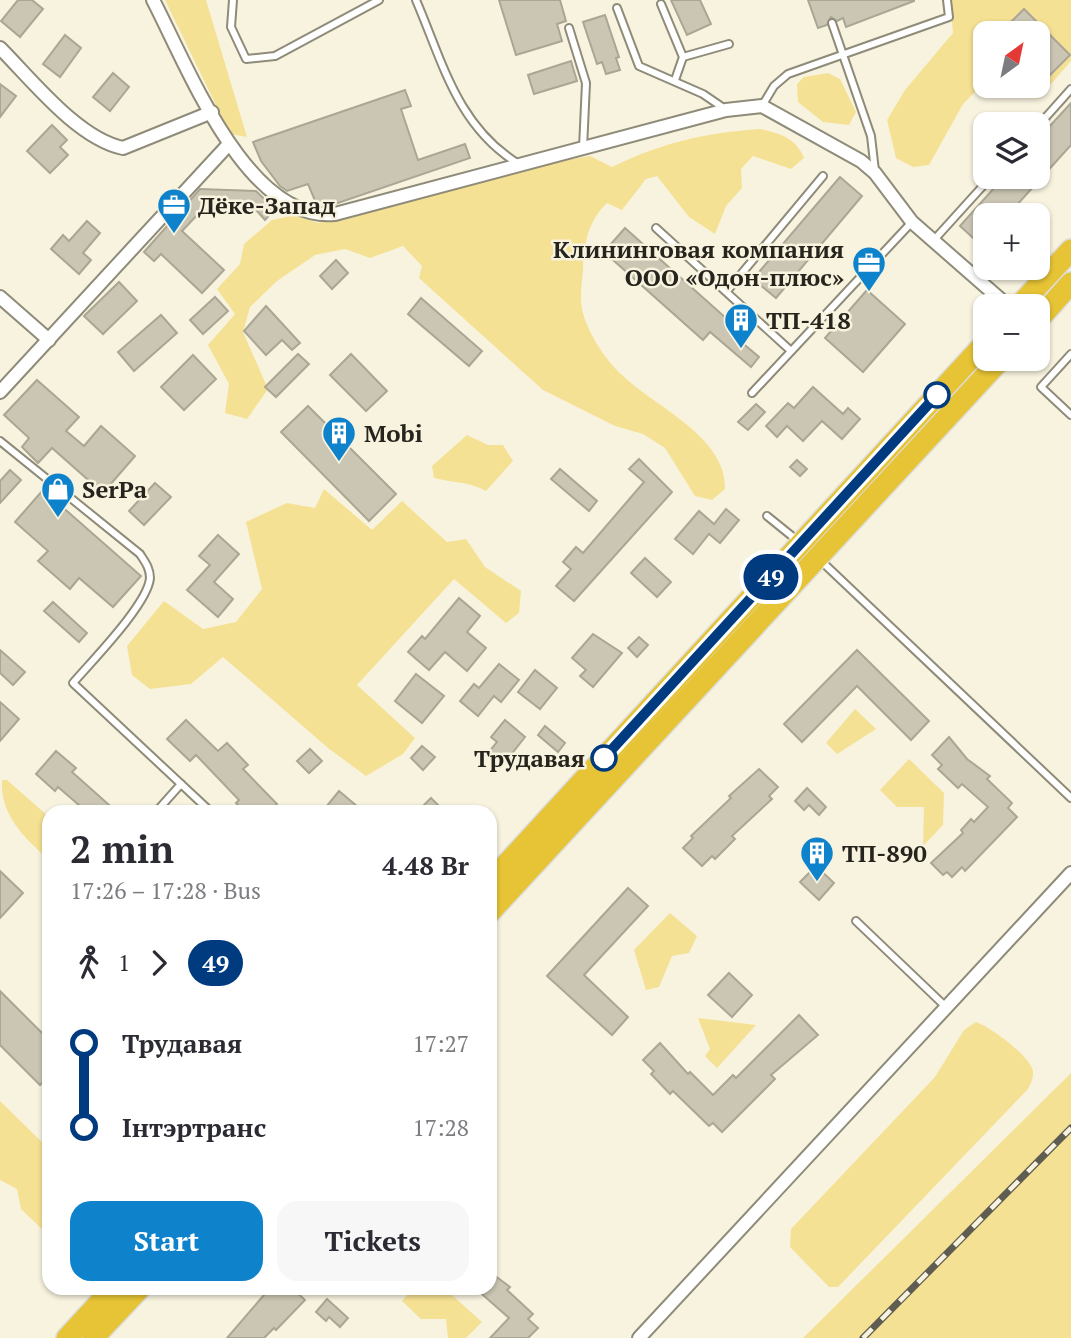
<!DOCTYPE html>
<meta charset="utf-8">
<style>
:root{--surface:#fff;--page:#f7f7f7;--text:#2b2b33;--muted:#7c7c81;--accent:#0e83cb}
body{margin:0;font-family:"PT Serif",serif;background:var(--page);color:var(--text);height:100vh;display:flex;flex-direction:column;font-size:26px;white-space:nowrap}
*{box-sizing:border-box;margin:0}
p{font-size:23px;color:var(--muted)}
.icon{flex:none;width:38px;height:38px;fill:none;stroke:currentColor;stroke-width:2;stroke-linecap:round;stroke-linejoin:round}
.map{position:relative;flex:1;overflow:hidden}
.drawer{position:absolute;left:42px;top:805px;width:455px;height:490px;display:flex;flex-direction:column;background:var(--surface);border-radius:21px;box-shadow:0 2px 5px #0004}
.drawer>*{flex:none}
.badge{padding:0 14px;border-radius:23px;font-size:24px;line-height:46px}
.needle{width:46px;rotate:33deg}
.controls{position:absolute;left:973px;top:21px;display:grid;gap:14px}
.controls a{display:grid;place-items:center;width:77px;height:77px;border-radius:14px;background:var(--surface);box-shadow:0 2px 5px #0004;font-size:35px}
.map>.badge{position:absolute;translate:-50% -50%;box-shadow:0 0 0 4px #fff}
.legs{display:flex;align-items:center;gap:10px;height:77px;padding:0 28px;font-size:23px}
.legs p{margin-inline-start:auto}
.overview{display:flex;align-items:center;justify-content:space-between;height:119px;padding:0 28px}
h1{font-size:38px;font-weight:700;line-height:52px}
.action{display:flex;gap:14px;margin-top:auto;padding:14px 28px}
.action a{flex:1;height:80px;border-radius:21px;background:var(--accent);color:#fff;font-size:28px;font-weight:700;line-height:80px;text-align:center}
.action a+a{background:var(--page);color:var(--text)}
ul{padding:0 28px;list-style:none}
li{display:flex;align-items:center;gap:24px;height:84px;font-size:26px}
li i{display:grid;place-items:center;width:10px;height:100%;margin:0 9px;background:currentColor}
li i::after{content:'';width:18px;height:18px;margin:-9px;border:5px solid;border-radius:50%;background:var(--surface)}
li p{margin-inline-start:auto}
li:first-child i{background:linear-gradient(#0000 50%,currentColor 0)}
li:last-child i{background:linear-gradient(currentColor 50%,#0000 0)}
.map>svg:first-child{display:block}
.green{fill:#f5e194}
.building{fill:#cbc6b3;stroke:#aaa694;stroke-width:2}
.lines{fill:none;stroke-linecap:round;stroke-linejoin:round}
.lane-casing{stroke:#8f8b79;stroke-width:10}
.street-casing{stroke:#8f8b79;stroke-width:16}
.highway-casing{stroke:#dcdcdb;stroke-width:24}
.lane{stroke:#fff;stroke-width:6}
.street{stroke:#fff;stroke-width:12}
.highway{stroke:#e6c435;stroke-width:21}
.rail-casing{stroke:#5f5c52;stroke-width:7}
.rail{stroke:#f8f3df;stroke-width:4.5;stroke-dasharray:13;stroke-linecap:butt}
.line-1-casing{stroke:#fff;stroke-width:16}
.line-1{stroke:#003b80;stroke-width:10}
.stop-1-dot{fill:#fff;stroke:#003b80;stroke-width:3.5}
.labels{text-anchor:middle;dominant-baseline:central;stroke-width:5;stroke-linejoin:round;paint-order:stroke}
.poi-label{font-size:24px;font-weight:bold;fill:#26241d;stroke:#f8f3df;text-anchor:start}
.stop-label{font-size:24px;font-weight:bold;fill:#26241d;stroke:#f8f3df;text-anchor:end}
</style>
<div class="map">
<svg width="1071" height="1338" viewBox="0 0 1071 1338">
<rect width="100%" height="100%" fill="#f8f3df"/>
<g class="green">
<polygon points="165,0 206,0 247,137 230,134"/>
<polygon points="950,0 1071,0 1071,61 1038,99 1015,86 1038,86 1038,33 985,33 985,82 963,104 929,165 913,167 896,158 887,120 905,90 953,33"/>
<polygon points="828,73 840,79 856,112 849,125 823,122 798,102 797,84 804,77"/>
<path d="M761,129C781,134 796,138 804,158L791,169L753,156L741,169L742,188L726,206L715,234L689,217L657,176L646,179L622,210L607,203C589,219 583,245 583,270C582,283 579,300 583,313C589,335 605,359 622,375C655,407 727,437 725,489L712,500L695,496L665,448L643,434L615,426L543,390L419,278L422,266L403,246L370,258L345,249L315,255L277,281L250,307L243,332L268,389L247,419L225,413L229,384L208,345L235,314L217,289L240,264L244,244L272,220L294,215L318,223L510,170L590,156L612,167C664,142 704,133 761,129Z"/>
<path d="M467,435L488,445H503L513,461L486,491C468,481 453,483 434,478L432,466Z"/>
<polygon points="324,489 372,530 402,501 447,542 466,539 485,567 521,591 519,613 506,623 454,579 357,685 415,738 403,754 366,776 328,748 223,657 191,684 150,689 132,675 127,646 164,601 203,629 236,622 262,589 246,522 287,503 315,508"/>
<polygon points="855,709 876,729 837,754 826,743"/>
<polygon points="909,759 944,793 943,825 923,846 924,807 897,807 880,790"/>
<path d="M2,780H7L49,817V860C25,838 0,816 2,780Z"/>
<polygon points="670,913 697,936 689,953 672,956 659,987 646,990 634,950"/>
<polygon points="698,1018 756,1025 717,1068 705,1056 710,1049"/>
<path d="M976,1022C990,1027 1026,1053 1032,1068C1035,1075 1031,1083 1028,1089L838,1287H829L790,1247L791,1229L935,1077L964,1030Z"/>
<polygon points="1071,1073 1071,1338 803,1338"/>
<polygon points="0,1101 49,1149 49,1236 21,1209 17,1189 0,1180"/>
<polygon points="413,1288 444,1288 482,1322 466,1338 448,1338 446,1319 421,1319 402,1301"/>
</g>
<g class="building">
<polygon points="18,0 32,0 43,9 20,37 1,21"/>
<polygon points="499,0 560,0 566,21 557,24 562,41 516,55"/>
<polygon points="671,0 700,0 711,24 687,35"/>
<polygon points="808,0 914,0 914,1 846,27 843,18 837,21 831,17 827,25 818,28"/>
<polygon points="1024,9 1070,55 1050,75 1038,62 1038,33 1000,33"/>
<polygon points="605,15 619,57 616,58 620,70 606,74 602,62 597,64 583,22"/>
<polygon points="65,35 81,48 60,77 43,64"/>
<polygon points="571,61 577,81 534,94 528,75"/>
<polygon points="113,73 129,87 110,111 93,97"/>
<polygon points="0,84 16,96 0,117"/>
<polygon points="405,90 411,106 401,109 418,160 465,144 470,158 332,205 316,203 308,184 287,191 280,186 261,161 253,142"/>
<polygon points="1071,103 1071,145 1008,215 985,215 985,249 960,226 1004,177 1038,177 1038,139"/>
<polygon points="52,125 67,140 60,147 68,155 50,173 27,151"/>
<polygon points="840,177 862,196 776,298 753,279"/>
<polygon points="200,189 256,191 275,209 265,220 257,211 201,211 182,231 224,270 202,293 161,254 154,261 144,252"/>
<polygon points="87,221 100,233 83,253 91,260 79,274 51,249 63,235 69,241"/>
<polygon points="625,228 745,335 740,341 759,357 751,367 710,332 703,340 604,252"/>
<polygon points="336,260 348,273 332,289 320,276"/>
<polygon points="119,282 137,301 103,334 84,316"/>
<polygon points="867,290 905,324 863,372 825,338"/>
<polygon points="215,297 228,311 203,334 190,320"/>
<polygon points="421,298 482,351 469,366 408,314"/>
<polygon points="266,306 300,343 292,350 282,340 266,355 244,331"/>
<polygon points="161,315 177,333 134,371 118,352"/>
<polygon points="298,354 309,364 276,397 265,387"/>
<polygon points="351,354 387,391 366,411 330,375"/>
<polygon points="193,355 216,379 184,410 161,387"/>
<polygon points="37,380 79,417 66,431 84,446 101,426 135,456 103,493 52,448 38,463 22,447 29,438 4,415"/>
<polygon points="813,387 843,414 848,408 860,419 842,439 822,421 803,441 787,426 777,437 766,426 788,403 794,408"/>
<polygon points="756,404 765,412 748,430 738,422"/>
<polygon points="308,406 396,494 369,521 281,432"/>
<polygon points="639,459 672,492 574,601 556,586 571,569 563,562 576,547 583,553 644,482 629,469"/>
<polygon points="797,460 807,469 800,476 790,467"/>
<polygon points="560,469 597,501 589,511 551,479"/>
<polygon points="10,470 21,480 0,503 0,481"/>
<polygon points="155,483 171,497 144,525 129,511"/>
<polygon points="43,490 141,576 113,607 79,578 70,589 38,561 48,551 15,522"/>
<polygon points="726,509 739,520 720,543 709,534 693,554 675,539 699,511 714,524"/>
<polygon points="218,535 239,554 214,582 233,599 218,617 187,590 210,565 199,556"/>
<polygon points="645,558 671,582 657,597 631,573"/>
<polygon points="459,598 480,616 467,632 486,648 467,671 445,652 429,670 408,652 422,636 425,639"/>
<polygon points="53,602 87,633 79,642 44,611"/>
<polygon points="593,634 622,653 593,687 580,676 586,670 572,658"/>
<polygon points="639,637 648,645 637,657 628,648"/>
<polygon points="0,650 25,672 13,685 0,673"/>
<polygon points="857,650 929,721 911,740 857,686 802,742 784,724"/>
<polygon points="499,664 519,680 501,702 494,696 478,716 460,701 474,684 479,688"/>
<polygon points="535,670 557,688 540,709 518,692"/>
<polygon points="416,674 444,696 422,723 395,701"/>
<polygon points="0,702 19,719 0,741"/>
<polygon points="186,720 218,751 227,743 248,765 243,769 277,804 269,812 244,812 236,803 239,800 196,755 190,761 167,739"/>
<polygon points="505,720 525,737 503,765 488,753 497,742 491,737"/>
<polygon points="545,726 565,743 558,752 538,735"/>
<polygon points="949,737 967,759 990,776 987,779 1012,803 1008,808 1017,817 965,871 962,867 952,877 947,872 943,875 931,863 963,833 961,830 971,819 974,822 988,807 962,784 958,788 938,769 942,765 932,755"/>
<polygon points="422,746 435,757 423,770 411,758"/>
<polygon points="310,749 322,761 309,773 297,761"/>
<polygon points="56,751 76,768 72,772 117,812 87,812 58,787 55,791 36,774"/>
<polygon points="759,769 778,787 769,796 772,799 732,836 735,839 715,859 712,856 702,866 683,848 693,838 691,836 731,798 729,796"/>
<polygon points="807,788 826,807 819,815 809,805 804,810 795,801"/>
<polygon points="339,791 364,812 322,812"/>
<polygon points="431,798 445,812 417,812"/>
<polygon points="816,866 834,883 819,900 800,882"/>
<polygon points="0,871 23,893 0,918"/>
<polygon points="628,888 648,906 584,975 628,1017 612,1035 547,976"/>
<polygon points="729,973 752,995 732,1017 708,995"/>
<polygon points="0,991 49,1040 49,1076 40,1085 0,1045"/>
<polygon points="799,1015 818,1035 771,1075 775,1079 722,1132 713,1123 709,1126 673,1091 670,1094 651,1074 654,1071 643,1060 660,1043 688,1074 690,1072 713,1095 733,1075 736,1078"/>
<polygon points="490,1272 510,1287 507,1290 533,1314 528,1319 538,1328 528,1338 490,1338 509,1318 475,1288 490,1288"/>
<polygon points="270,1288 292,1288 305,1300 276,1330 274,1328 264,1338 227,1338"/>
<polygon points="327,1299 348,1318 340,1327 329,1317 326,1321 316,1312"/>
</g>
<g class="lines">
<g class="lane-casing">
<g id="lane">
<polyline points="233,0 231,27 246,59 275,56 379,0"/>
<path d="M416,0C443,63 457,125 517,163"/>
<polyline points="661,4 683,57 675,80"/>
<polyline points="617,8 639,66 703,94 725,109"/>
<polyline points="832,23 871,136 875,171"/>
<polyline points="569,28 586,83 583,148"/>
<polyline points="683,57 729,44"/>
<polyline points="762,106 774,86 788,74 949,17 947,0"/>
<polyline points="1038,126 1071,89"/>
<polyline points="656,228 791,351"/>
<polyline points="933,241 991,177"/>
<polyline points="727,291 823,176"/>
<polyline points="1071,354 1041,387 1071,415"/>
<polyline points="752,393 912,222"/>
<path d="M0,441L140,554C145,562 150,568 150,578C148,604 91,662 73,683L211,812"/>
<polyline points="767,516 798,541"/>
<polyline points="819,559 1071,798"/>
<polyline points="156,812 181,784"/>
<polyline points="856,921 946,1007"/>
</g>
</g>
<g class="street-casing">
<g id="street">
<path d="M153,0C187,65 247,223 335,214L726,110L762,106L861,161L875,173L912,222L1008,306"/>
<path d="M0,48C32,80 78,139 123,148L212,112"/>
<polyline points="0,297 49,340"/>
<polyline points="0,392 229,144"/>
<polyline points="639,1338 1071,873"/>
</g>
</g>
<g class="highway-casing">
<g id="highway">
<polyline points="1019,306 1071,250"/>
<polyline points="1038,320 1071,283"/>
<polyline points="490,882 985,343"/>
<polyline points="490,912 1001,359"/>
<polyline points="67,1338 113,1288"/>
<polyline points="93,1338 140,1288"/>
</g>
</g>
<use href="#lane" class="lane"/>
<use href="#street" class="street"/>
<use href="#highway" class="highway"/>
<g class="rail-casing">
<polyline id="rail" points="863,1338 1071,1128"/>
</g>
<use href="#rail" class="rail"/>
</g>
<g class="lines">
<g class="line-1-casing">
<polyline id="line-1" points="604,758 937,395"/>
</g>
<use href="#line-1" class="line-1"/>
</g>
<defs>
<g id="office-pin" transform="scale(1.75)"><path d="M0 17L-7.5 6A9.5 9.5 0 1 1 7.5 6Z" fill="#0e83cb" stroke="#f8f3df"/><path d="M-6-3h4V-5.5h4V-3h4V5H-6ZM-1-4.5V-3h2v-1.5ZM-6 0V1H6V0Z" fill="#fff"/></g>
<g id="building-pin" transform="scale(1.75)"><path d="M0 17L-7.5 6A9.5 9.5 0 1 1 7.5 6Z" fill="#0e83cb" stroke="#f8f3df"/><path d="M-4-6H4V6H1V3H-1V6H-4ZM-2.5-4.3h1.7v1.8h-1.7ZM.8-4.3h1.7v1.8H.8ZM-2.5-1h1.7V.8h-1.7ZM.8-1h1.7V.8H.8Z" fill="#fff"/></g>
<g id="shop-pin" transform="scale(1.75)"><path d="M0 17L-7.5 6A9.5 9.5 0 1 1 7.5 6Z" fill="#0e83cb" stroke="#f8f3df"/><path d="M-5-2.5h2.3a2.7 3.5 0 0 1 5.4 0H5L5.5 6h-11ZM-1.5-2.5h3a1.5 2.3 0 0 0-3 0Z" fill="#fff"/></g>
</defs>
<g fill-rule="evenodd">
<use href="#office-pin" x="174" y="205"/>
<use href="#office-pin" x="869" y="263"/>
<use href="#building-pin" x="741" y="320"/>
<use href="#building-pin" x="339" y="433"/>
<use href="#shop-pin" x="58" y="489"/>
<use href="#building-pin" x="817" y="853"/>
</g>
<g class="stop-1-dot">
<circle cx="937" cy="395" r="12"/>
<circle cx="604" cy="758" r="12"/>
</g>
<g class="labels">
<g class="poi-label">
<text x="198" y="205">Дёке-Запад</text>
<text x="844" y="249" text-anchor="end">Клининговая компания<tspan x="844" dy="28">ООО «Одон-плюс»</tspan></text>
<text x="766" y="320">ТП-418</text>
<text x="364" y="433">Mobi</text>
<text x="82" y="489">SerPa</text>
<text x="842" y="853">ТП-890</text>
</g>
<g class="stop-label">
<text x="585" y="758">Трудавая</text>
</g>
</g>
</svg>
<div class="controls">
<a><svg class="needle" viewBox="-14 -14 28 28"><path d="M0-13l5 13h-10z" fill="#e53935"/><path d="M0 13l5-13h-10z" fill="#7c7c81"/></svg></a>
<a><svg class="icon" aria-label="layers" viewBox="0 0 24 24"><path d="M12 4l9 5-9 5-9-5zM3 14l9 5 9-5"/></svg></a>
<a>+</a>
<a>−</a>
</div>
<b class="badge" style="left:771px;top:577px;background:#003b80;color:#fff">49</b>
<section class="drawer">
<div class="overview"><div><h1>2 min</h1><p>17:26 – 17:28 · Bus</p></div><b>4.48 Br</b></div>
<div class="legs"><svg class="icon" aria-label="walk" viewBox="0 0 24 24"><circle cx="13" cy="4" r="2"/><path d="M13 8l-2 6 4 7M11 14l-3 7M7 12l3-4h3l4 4"/></svg>1<svg class="icon" aria-label="forward" viewBox="0 0 24 24"><path d="M9 5l7 7-7 7"/></svg><b class="badge" style="background:#003b80;color:#fff">49</b></div>
<ul>
<li><i style="color:#003b80"></i><b>Трудавая</b><p>17:27</p></li>
<li><i style="color:#003b80"></i><b>Інтэртранс</b><p>17:28</p></li>
</ul>
<div class="action"><a>Start</a><a>Tickets</a></div>
</section>
</div>
